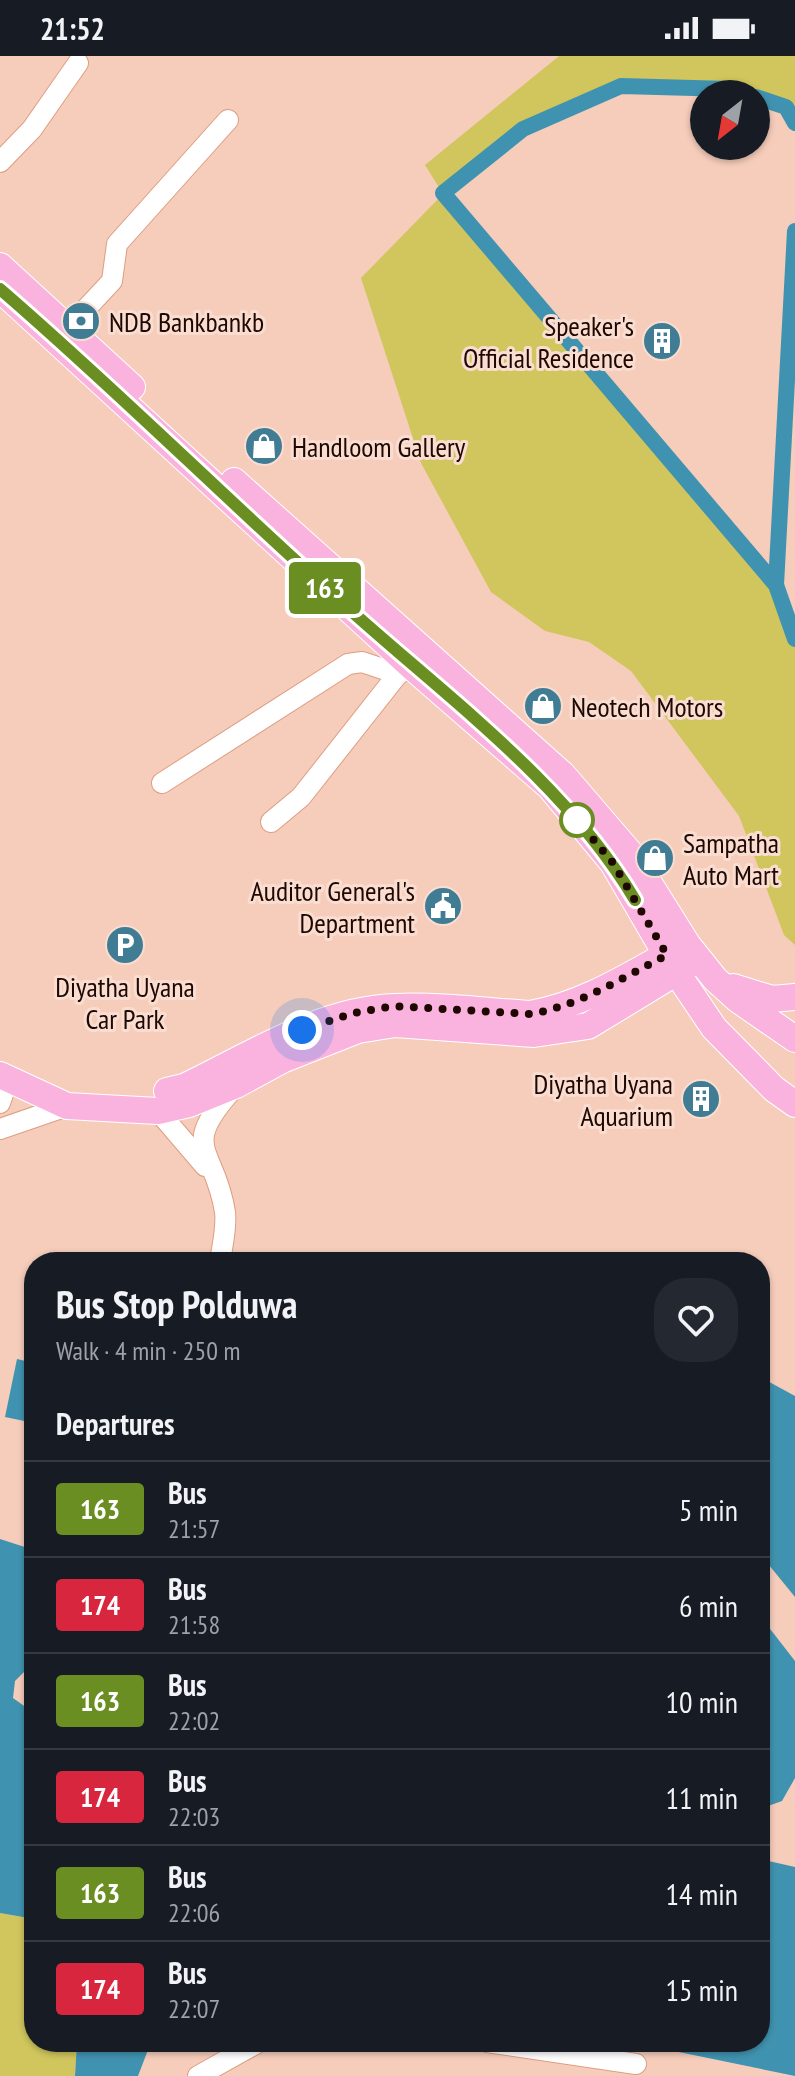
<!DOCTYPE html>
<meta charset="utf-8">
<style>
:root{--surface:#171b24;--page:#242831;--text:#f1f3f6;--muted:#9ea1a6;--line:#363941}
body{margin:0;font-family:"PT Sans Narrow",sans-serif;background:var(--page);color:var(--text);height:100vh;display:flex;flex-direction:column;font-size:30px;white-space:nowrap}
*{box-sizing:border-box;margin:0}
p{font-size:26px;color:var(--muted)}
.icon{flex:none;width:44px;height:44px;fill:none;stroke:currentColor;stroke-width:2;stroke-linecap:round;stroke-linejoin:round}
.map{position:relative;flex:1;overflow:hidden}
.details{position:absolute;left:24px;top:1196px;width:746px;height:800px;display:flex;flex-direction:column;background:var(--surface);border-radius:32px;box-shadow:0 2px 6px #0004}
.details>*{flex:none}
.badge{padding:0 16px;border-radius:6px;font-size:28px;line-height:52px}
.needle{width:52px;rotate:211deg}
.tools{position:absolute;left:690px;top:24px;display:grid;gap:16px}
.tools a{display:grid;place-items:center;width:80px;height:80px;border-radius:50%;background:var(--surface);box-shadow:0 2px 6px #0004;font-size:40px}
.you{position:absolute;width:40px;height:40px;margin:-20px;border:6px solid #fff;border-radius:50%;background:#1a73e8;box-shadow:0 0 0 12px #1a73e833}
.map>.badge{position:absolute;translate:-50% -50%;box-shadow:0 0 0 4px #fff}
h2{padding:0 32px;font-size:30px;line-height:72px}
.round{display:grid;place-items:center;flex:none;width:84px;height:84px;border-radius:32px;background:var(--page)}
.overview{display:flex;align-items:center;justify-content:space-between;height:136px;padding:0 32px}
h1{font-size:38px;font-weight:700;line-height:60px}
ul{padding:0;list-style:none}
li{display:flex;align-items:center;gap:24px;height:96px;padding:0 32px;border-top:2px solid var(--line)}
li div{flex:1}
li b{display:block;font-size:30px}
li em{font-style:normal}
li .badge{min-width:88px;font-weight:700;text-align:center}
.status{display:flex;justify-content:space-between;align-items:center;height:56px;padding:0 40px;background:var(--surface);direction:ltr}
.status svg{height:22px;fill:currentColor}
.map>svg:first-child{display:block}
.green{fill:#d0c65d}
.water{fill:#4093b0}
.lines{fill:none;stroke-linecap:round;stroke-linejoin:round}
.canal{stroke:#4093b0;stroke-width:16}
.minor-casing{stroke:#df9d81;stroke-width:22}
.major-casing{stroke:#fff;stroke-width:28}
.minor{stroke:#fff;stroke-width:20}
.major{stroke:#fab3df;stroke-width:26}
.line-casing{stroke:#fff;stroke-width:18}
.line{stroke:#6b8e23;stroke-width:12}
.walk{stroke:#1f0801;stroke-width:8;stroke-dasharray:0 14.4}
.stop-dot{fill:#fff;stroke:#6b8e23;stroke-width:4}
.labels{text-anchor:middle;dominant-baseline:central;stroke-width:6;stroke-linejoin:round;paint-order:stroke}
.poi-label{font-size:28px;fill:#1f0801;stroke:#faddd1;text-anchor:start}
</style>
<div class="status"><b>21:52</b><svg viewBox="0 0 49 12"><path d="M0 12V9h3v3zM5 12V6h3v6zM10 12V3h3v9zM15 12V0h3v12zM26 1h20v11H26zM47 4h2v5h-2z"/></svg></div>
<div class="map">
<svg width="795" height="2020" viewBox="0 0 795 2020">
<rect width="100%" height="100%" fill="#f6cdbb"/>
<g class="green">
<polygon points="559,0 795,0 795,53 756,41 756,38 729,33 621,30 523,73 443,137 776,529 795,583 795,889 784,879 739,760 631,615 589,586 545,575 491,536 421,407 361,222 443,138 425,109"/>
<polygon points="0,1857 34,1863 34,1986 77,1986 75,2020 0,2020"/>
</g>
<g class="water">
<polygon points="17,1303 34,1307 34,1367 5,1361"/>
<polygon points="760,1321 795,1340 795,1541 760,1498"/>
<polygon points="0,1483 34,1494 34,1606 15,1625 13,1642 34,1657 34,1863 0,1857"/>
<polygon points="760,1560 795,1605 795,1722 782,1745 760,1753"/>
<polygon points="760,1803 795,1811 795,2020 630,1986 760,1986"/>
<polygon points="77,1986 151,1986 138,2020 75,2020"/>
</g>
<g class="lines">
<g class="canal">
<polyline points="746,38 729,33 621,30 523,73 443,137 776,529 795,583"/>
<polyline points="756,41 786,51 795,67"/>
<polyline points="776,529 795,175"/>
</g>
<g class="minor-casing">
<g id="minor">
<polyline points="0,106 32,73 78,7"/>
<polyline points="69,271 112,225 117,188 228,64"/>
<polyline points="162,727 348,608 362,606 398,618 412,611"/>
<polyline points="271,766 301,741 398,618"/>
<polyline points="0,1047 8,1024"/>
<polyline points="158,1055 205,1110"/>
<polyline points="0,1073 67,1050"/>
<path d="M220,1206C222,1190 227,1172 225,1156C215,1091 178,1094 233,1033"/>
<polyline points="487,1986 636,2008"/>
<polyline points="198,2020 259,1986"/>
</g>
</g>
<g class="major-casing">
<g id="major">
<polyline points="0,210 132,331"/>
<polyline points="0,233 412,611 550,731 613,807 677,917 714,972 774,1033 795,1048"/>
<polyline points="234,425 563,719 630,797 687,888 715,923 737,943 795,983"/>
<polyline points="733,931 772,943 795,941"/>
<polyline points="0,1019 67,1050 158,1055 189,1048 236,1029 282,1004 358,974 395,968 534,978 588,970 690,908"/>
<path d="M167,1035L184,1031C249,1000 321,953 395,951C439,949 485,955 530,958C584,949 631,918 679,892"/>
</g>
</g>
<use href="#minor" class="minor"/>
<use href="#major" class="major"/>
</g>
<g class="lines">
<g class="line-casing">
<path id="line" d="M0,233C116,333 225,442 339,544C441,637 564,724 635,844"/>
</g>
<use href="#line" class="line"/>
<path class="walk" d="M302,974L354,957L393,950L530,958C579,950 622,922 667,899L613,807L577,764"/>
</g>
<defs>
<g id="bank-disc" transform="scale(2)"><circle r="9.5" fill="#407d94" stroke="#faddd1"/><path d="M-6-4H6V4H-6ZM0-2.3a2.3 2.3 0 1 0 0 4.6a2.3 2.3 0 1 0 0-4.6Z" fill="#fff"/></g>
<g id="building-disc" transform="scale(2)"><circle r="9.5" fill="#407d94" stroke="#faddd1"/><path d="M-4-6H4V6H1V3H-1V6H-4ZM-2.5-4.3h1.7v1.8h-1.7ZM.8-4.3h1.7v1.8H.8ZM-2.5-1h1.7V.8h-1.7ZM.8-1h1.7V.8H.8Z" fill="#fff"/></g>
<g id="shop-disc" transform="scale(2)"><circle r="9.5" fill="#407d94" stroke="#faddd1"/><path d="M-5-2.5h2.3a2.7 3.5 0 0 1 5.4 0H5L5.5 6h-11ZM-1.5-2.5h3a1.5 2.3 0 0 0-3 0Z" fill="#fff"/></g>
<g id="civic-disc" transform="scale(2)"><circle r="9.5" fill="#407d94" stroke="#faddd1"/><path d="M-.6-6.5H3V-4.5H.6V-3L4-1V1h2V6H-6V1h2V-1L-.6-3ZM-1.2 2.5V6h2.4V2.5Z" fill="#fff"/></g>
<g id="parking-disc" transform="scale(2)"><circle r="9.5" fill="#407d94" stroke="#faddd1"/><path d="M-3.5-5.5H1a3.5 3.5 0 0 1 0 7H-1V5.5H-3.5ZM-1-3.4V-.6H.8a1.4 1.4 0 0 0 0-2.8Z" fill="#fff"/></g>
</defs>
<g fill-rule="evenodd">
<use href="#bank-disc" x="81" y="265"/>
<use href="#building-disc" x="662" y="285"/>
<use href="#shop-disc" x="264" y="390"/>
<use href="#shop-disc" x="543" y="650"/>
<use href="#shop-disc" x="655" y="802"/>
<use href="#civic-disc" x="443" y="850"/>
<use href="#parking-disc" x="125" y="889"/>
<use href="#building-disc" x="701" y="1043"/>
</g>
<circle class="stop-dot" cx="577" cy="764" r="16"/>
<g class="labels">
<g class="poi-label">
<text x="109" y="265">NDB Bankbankb</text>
<text x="634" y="269" text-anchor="end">Speaker's<tspan x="634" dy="32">Official Residence</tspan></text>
<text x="292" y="390">Handloom Gallery</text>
<text x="571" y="650">Neotech Motors</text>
<text x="683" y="786">Sampatha<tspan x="683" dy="32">Auto Mart</tspan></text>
<text x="415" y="834" text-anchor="end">Auditor General's<tspan x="415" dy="32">Department</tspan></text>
<text x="125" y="930" text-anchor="middle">Diyatha Uyana<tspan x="125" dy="32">Car Park</tspan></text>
<text x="673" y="1027" text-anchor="end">Diyatha Uyana<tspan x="673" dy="32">Aquarium</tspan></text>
</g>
</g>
</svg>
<div class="tools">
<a><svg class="needle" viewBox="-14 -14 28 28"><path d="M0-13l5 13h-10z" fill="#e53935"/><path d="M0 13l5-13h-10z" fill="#9ea1a6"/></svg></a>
</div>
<div class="you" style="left:302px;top:974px"></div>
<b class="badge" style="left:325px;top:532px;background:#6b8e23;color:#fff">163</b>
<section class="details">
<div class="overview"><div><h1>Bus Stop Polduwa</h1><p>Walk · 4 min · 250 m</p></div><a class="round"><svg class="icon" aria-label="heart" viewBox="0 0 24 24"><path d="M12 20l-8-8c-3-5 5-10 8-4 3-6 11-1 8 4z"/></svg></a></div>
<h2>Departures</h2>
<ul>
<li><span class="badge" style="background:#6b8e23;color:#fff">163</span><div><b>Bus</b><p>21:57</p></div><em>5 min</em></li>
<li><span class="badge" style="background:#d7263d;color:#fff">174</span><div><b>Bus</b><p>21:58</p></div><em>6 min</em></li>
<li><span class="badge" style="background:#6b8e23;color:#fff">163</span><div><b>Bus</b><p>22:02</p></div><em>10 min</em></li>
<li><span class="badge" style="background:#d7263d;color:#fff">174</span><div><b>Bus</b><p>22:03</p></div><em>11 min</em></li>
<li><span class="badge" style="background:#6b8e23;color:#fff">163</span><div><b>Bus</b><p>22:06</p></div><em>14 min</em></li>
<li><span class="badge" style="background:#d7263d;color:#fff">174</span><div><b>Bus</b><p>22:07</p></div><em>15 min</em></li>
</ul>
</section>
</div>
